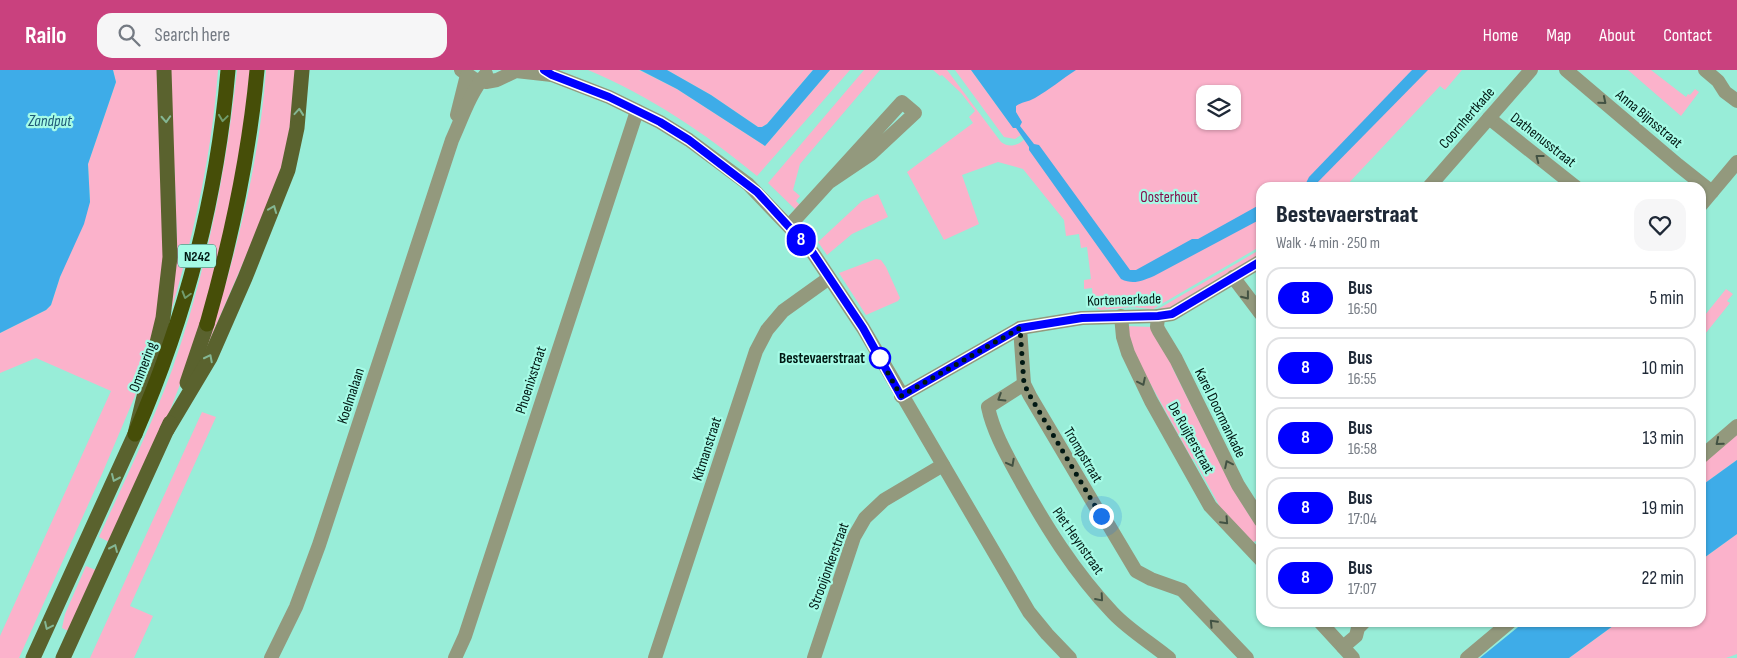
<!DOCTYPE html>
<meta charset="utf-8">
<style>
:root{--surface:#fff;--page:#f6f6f7;--text:#1f2937;--muted:#747a83;--line:#e0e1e3;--accent:#c9417e}
body{margin:0;font-family:"Sofia Sans Condensed",sans-serif;background:var(--page);color:var(--text);height:100vh;display:flex;flex-direction:column;font-size:19px;white-space:nowrap}
*{box-sizing:border-box;margin:0}
p{font-size:16px;color:var(--muted)}
.icon{flex:none;width:28px;height:28px;fill:none;stroke:currentColor;stroke-width:2;stroke-linecap:round;stroke-linejoin:round}
.map{position:relative;flex:1;overflow:hidden}
.details{position:absolute;left:1256px;top:112px;width:450px;height:445px;display:flex;flex-direction:column;background:var(--surface);border-radius:15px;box-shadow:0 1px 4px #0004}
.details>*{flex:none}
.badge{padding:0 10px;border-radius:16px;font-size:18px;line-height:32px}
.tools{position:absolute;left:1196px;top:15px;display:grid;gap:10px}
.tools a{display:grid;place-items:center;width:45px;height:45px;border-radius:10px;background:var(--surface);box-shadow:0 1px 4px #0004;font-size:25px}
.you{position:absolute;width:25px;height:25px;margin:-12px;border:4px solid #fff;border-radius:50%;background:#1a73e8;box-shadow:0 0 0 8px #1a73e833}
.map>.badge{position:absolute;translate:-50% -50%;box-shadow:0 0 0 2px #fff}
.round{display:grid;place-items:center;flex:none;width:52px;height:52px;border-radius:15px;background:var(--page)}
.headline{display:flex;align-items:center;justify-content:space-between;height:85px;padding:0 20px}
h1{font-size:24px;font-weight:800;line-height:38px}
ul{padding:0;list-style:none}
li{display:flex;align-items:center;gap:15px;height:62px;margin:0 10px 8px;padding:0 10px;border:2px solid var(--line);border-radius:15px}
li div{flex:1}
li b{display:block;font-size:19px}
li em{font-style:normal}
li .badge{min-width:55px;font-weight:700;text-align:center}
header{display:flex;align-items:center;gap:30px;box-sizing:border-box;height:70px;padding:0 25px;background:var(--accent);color:#fff}
header strong{font-size:24px}
nav{display:flex;gap:28px;margin-inline-start:auto;font-size:18px}
.search{width:350px;height:45px;background:var(--page);display:flex;align-items:center;gap:12px;box-sizing:border-box;padding:0 18px;border-radius:15px;color:var(--muted);font-size:19px}
.map>svg:first-child{display:block}
.green{fill:#fbb2cb;fill-rule:evenodd}
.water{fill:#3eace8}
.lines{fill:none;stroke-linecap:round;stroke-linejoin:round}
.minor{stroke:#93997d;stroke-width:14}
.major{stroke:#5a622e;stroke-width:15}
.highway{stroke:#464e08;stroke-width:15}
.oneway{stroke:#425243}
.oneway2{stroke:#84b693}
.oneway3{stroke:#719c6c}
.line-casing{stroke:#fff;stroke-width:11}
.line{stroke:#00f;stroke-width:8}
.walk{stroke:#001813;stroke-width:5;stroke-dasharray:0 9}
.stop-dot{fill:#fff;stroke:#00f;stroke-width:2.5}
.labels{text-anchor:middle;dominant-baseline:central;stroke-width:4.5;stroke-linejoin:round;paint-order:stroke}
.shield{fill:#a6fbe6;stroke:#325c52;stroke-width:1}
.shield-label{font-size:14px;font-weight:bold;fill:#001813}
.street-label{font-size:15px;fill:#001813;stroke:#a6fbe6}
.park-label{font-size:15px;fill:#820c49;stroke:#a6fbe6}
.stop-label{font-size:15px;font-weight:bold;fill:#001813;stroke:#a6fbe6;text-anchor:end}
.water-label{font-size:16px;font-style:italic;fill:#1f5877;stroke:#a6fbe6}
</style>
<header>
<strong>Railo</strong>
<div class="search"><svg class="icon" aria-label="search" viewBox="0 0 24 24"><circle cx="10" cy="10" r="6"/><path d="M15 15l6 6"/></svg>Search here</div>
<nav><a>Home</a><a>Map</a><a>About</a><a>Contact</a></nav>
</header>
<div class="map">
<svg width="1737" height="588" viewBox="0 0 1737 588">
<rect width="100%" height="100%" fill="#98edd8"/>
<g class="green">
<polygon points="113,0 158,0 164,209 148,289 135,326 102,404 19,588 0,588 0,566 111,321 36,288 0,303 0,263 46,240 51,235 60,207 90,132 88,94 116,12"/>
<path d="M169,0H218C212,84 194,164 170,245L177,176L175,113Z"/>
<path d="M237,0H250L240,87L225,163L192,283L161,364L111,473L99,467C124,412 151,357 172,300C206,203 226,102 237,0Z"/>
<path d="M266,0H298L285,90L271,128L203,286C234,194 259,97 266,0Z"/>
<path d="M588,0H639L677,19L765,76L830,0H850L757,106C705,63 650,26 588,0Z"/>
<polygon points="667,0 813,0 767,54 762,57 758,57 711,25"/>
<polygon points="864,0 880,0 800,94 793,120 800,126 796,131 801,136 796,140 768,113"/>
<path d="M933,0H947L1001,72C1009,78 1017,76 1025,69L1021,65L1015,69L1004,67L955,0H971L1014,59L976,0H1462L1445,20L1440,16L1345,117L1261,118V176L1153,239L1132,237L1101,240L1086,234V231L1093,229L1092,218L1084,219V210L1091,209L1087,177L1081,178L1079,164L1066,166L1064,150L1023,99L998,92L962,105L979,154L944,170L907,102L973,53L969,47L975,41L961,23L942,5L940,6ZM1205,24H1232V51H1205Z"/>
<polygon points="1628,0 1651,0 1686,27 1688,24 1690,25 1695,19 1699,22 1681,46"/>
<polygon points="878,124 888,147 852,164 827,185 818,172 862,131"/>
<polygon points="1261,179 1261,185 1180,236 1153,242"/>
<polygon points="876,189 881,190 886,197 900,228 898,231 866,245 839,203"/>
<polygon points="1726,219 1733,224 1727,231 1730,233 1705,264 1701,261 1701,250"/>
<polygon points="1124,256 1154,257 1173,293 1172,297 1233,419 1251,448 1261,461 1261,484 1256,475 1258,473 1256,471 1253,472 1220,437 1194,389 1192,389 1134,284"/>
<polygon points="202,342 216,347 130,536 153,546 134,588 90,588"/>
<polygon points="1737,362 1737,390 1701,416 1701,392"/>
<polygon points="1737,464 1737,584 1726,588 1569,588 1617,553 1701,552 1701,490"/>
<polygon points="86,496 98,501 68,561 62,558 65,544"/>
</g>
<g class="water">
<polygon points="0,0 113,0 116,12 88,94 90,132 84,154 60,207 51,235 46,240 0,263"/>
<polygon points="640,0 667,0 711,25 758,57 762,57 767,54 813,0 830,0 765,76 677,19"/>
<path d="M971,0H1076C1062,9 1049,20 1035,28C1028,32 1021,32 1016,36V42L1022,52L1020,56L1034,74L1039,75L1130,200H1136L1192,169H1198L1261,134V149L1154,206C1142,211 1133,215 1121,209L1029,80V77L1016,58H1013Z"/>
<polygon points="1412,0 1428,0 1313,117 1308,117 1306,113 1309,107"/>
<polygon points="1737,390 1737,464 1701,490 1701,416"/>
<polygon points="1523,553 1523,552 1617,553 1569,588 1480,588"/>
</g>
<g class="lines">
<g class="minor">
<polyline points="461,0 474,9 486,12 497,10 516,1 552,5"/>
<polyline points="544,0 552,5 609,27 660,52 689,70 748,114 794,162 813,183 863,258 1029,542 1047,564 1070,588"/>
<polyline points="1566,0 1678,95 1712,122"/>
<polyline points="1705,0 1718,11 1725,22 1737,31"/>
<polyline points="457,45 467,5"/>
<polyline points="1489,48 1577,118"/>
<polyline points="1428,118 1531,0"/>
<polyline points="1701,135 1737,92"/>
<polyline points="789,156 902,32 915,43 871,84 828,113"/>
<polyline points="1233,207 1261,244"/>
<polyline points="1121,246 1123,267 1128,283 1151,331 1210,436 1261,490"/>
<polyline points="1158,246 1157,257 1159,261 1176,289 1238,415 1261,451"/>
<polyline points="1020,258 1024,314 1030,326 1101,446 1108,454 1136,501 1151,509 1182,520 1247,588"/>
<path d="M1024,314L988,337C993,361 1006,384 1018,406C1045,455 1074,502 1113,543C1129,560 1151,573 1169,588"/>
<polyline points="901,326 1020,258 1082,248 1158,246 1172,244 1261,191"/>
<polyline points="1701,387 1737,356"/>
<polyline points="1320,552 1353,588"/>
<polyline points="1343,577 1356,566 1358,558 1364,552"/>
<path d="M271,588L296,537L319,475L452,70C462,48 470,23 486,4"/>
<polyline points="455,588 465,566 637,41"/>
<polyline points="655,588 756,281 767,260 783,241 829,208"/>
<polyline points="814,588 854,467 865,448 884,430 943,395"/>
<polyline points="1467,588 1510,552"/>
</g>
<g class="major">
<polyline points="187,313 207,254"/>
<polyline points="167,360 210,288 245,208 288,100 297,58 302,0"/>
<polyline points="33,588 135,364 163,248 170,187 164,0"/>
<polyline points="63,588 170,353"/>
</g>
<g class="highway">
<path d="M207,254C231,170 249,86 257,0"/>
<path d="M135,364C186,247 217,128 228,0"/>
</g>
</g>
<defs><path id="oneway-chevron" d="M-2-3.5L2.5 0L-2 3.5" fill="none" stroke-width="1.6" stroke-linecap="round" stroke-linejoin="round" transform="scale(1.25)"/></defs>
<g class="oneway">
<use href="#oneway-chevron" transform="translate(1603 31) rotate(40)"/>
<use href="#oneway-chevron" transform="translate(1539 88) rotate(-142)"/>
<use href="#oneway-chevron" transform="translate(1246 226) rotate(52)"/>
<use href="#oneway-chevron" transform="translate(1142 312) rotate(64)"/>
<use href="#oneway-chevron" transform="translate(1001 328) rotate(148)"/>
<use href="#oneway-chevron" transform="translate(1719 372) rotate(140)"/>
<use href="#oneway-chevron" transform="translate(1011 393) rotate(62)"/>
<use href="#oneway-chevron" transform="translate(1228 394) rotate(-116)"/>
<use href="#oneway-chevron" transform="translate(1225 451) rotate(47)"/>
<use href="#oneway-chevron" transform="translate(1100 528) rotate(49)"/>
<use href="#oneway-chevron" transform="translate(1213 553) rotate(-134)"/>
</g>
<g class="oneway2">
<use href="#oneway-chevron" transform="translate(299 42) rotate(-85)"/>
<use href="#oneway-chevron" transform="translate(166 49) rotate(87)"/>
<use href="#oneway-chevron" transform="translate(273 139) rotate(-68)"/>
<use href="#oneway-chevron" transform="translate(209 288) rotate(-63)"/>
<use href="#oneway-chevron" transform="translate(115 408) rotate(114)"/>
<use href="#oneway-chevron" transform="translate(114 478) rotate(-66)"/>
<use href="#oneway-chevron" transform="translate(48 556) rotate(115)"/>
</g>
<g class="oneway3">
<use href="#oneway-chevron" transform="translate(223 48) rotate(98)"/>
<use href="#oneway-chevron" transform="translate(186 225) rotate(106)"/>
</g>
<g class="lines">
<g class="line-casing">
<polyline id="line" points="544,0 552,5 609,27 660,52 689,70 757,122 813,183 863,258 901,326 1020,258 1082,248 1158,246 1172,244 1261,191"/>
</g>
<use href="#line" class="line"/>
<polyline class="walk" points="880,288 877,284 901,326 1020,258 1024,314 1030,326 1101,446"/>
</g>
<circle class="stop-dot" cx="880" cy="288" r="10"/>
<g class="labels">
<rect class="shield" x="178" y="174.5" width="38" height="23" rx="4"/>
<g class="shield-label">
<text x="197" y="186">N242</text>
</g>
<g class="street-label">
<text transform="translate(1467 48) rotate(-49)">Coornhertkade</text>
<text transform="translate(1649 49) rotate(40)">Anna Bijnsstraat</text>
<text transform="translate(1543 70) rotate(38)">Dathenusstraat</text>
<text transform="translate(1124 230) rotate(-2)">Kortenaerkade</text>
<text transform="translate(143 297) rotate(-69)">Ommering</text>
<text transform="translate(531 310) rotate(-72)">Phoenixstraat</text>
<text transform="translate(351 326) rotate(-72)">Koelmalaan</text>
<text transform="translate(1220 343) rotate(64)">Karel Doormankade</text>
<text transform="translate(1191 368) rotate(61)">De Ruijterstraat</text>
<text transform="translate(707 379) rotate(-72)">Kitmanstraat</text>
<text transform="translate(1083 385) rotate(59)">Trompstraat</text>
<text transform="translate(1078 471) rotate(55)">Piet Heynstraat</text>
<text transform="translate(829 496) rotate(-70)">Strooijonkerstraat</text>
</g>
<g class="park-label">
<text x="1169" y="127">Oosterhout</text>
</g>
<g class="stop-label">
<text x="865" y="288">Bestevaerstraat</text>
</g>
<g class="water-label">
<text x="50" y="51">Zandput</text>
</g>
</g>
</svg>
<div class="tools">
<a><svg class="icon" aria-label="layers" viewBox="0 0 24 24"><path d="M12 4l9 5-9 5-9-5zM3 14l9 5 9-5"/></svg></a>
</div>
<div class="you" style="left:1101px;top:446px"></div>
<b class="badge" style="left:801px;top:170px;background:#00f;color:#fff">8</b>
<section class="details">
<div class="headline"><div><h1>Bestevaerstraat</h1><p>Walk · 4 min · 250 m</p></div><a class="round"><svg class="icon" aria-label="heart" viewBox="0 0 24 24"><path d="M12 20l-8-8c-3-5 5-10 8-4 3-6 11-1 8 4z"/></svg></a></div>
<ul>
<li><span class="badge" style="background:#00f;color:#fff">8</span><div><b>Bus</b><p>16:50</p></div><em>5 min</em></li>
<li><span class="badge" style="background:#00f;color:#fff">8</span><div><b>Bus</b><p>16:55</p></div><em>10 min</em></li>
<li><span class="badge" style="background:#00f;color:#fff">8</span><div><b>Bus</b><p>16:58</p></div><em>13 min</em></li>
<li><span class="badge" style="background:#00f;color:#fff">8</span><div><b>Bus</b><p>17:04</p></div><em>19 min</em></li>
<li><span class="badge" style="background:#00f;color:#fff">8</span><div><b>Bus</b><p>17:07</p></div><em>22 min</em></li>
</ul>
</section>
</div>
